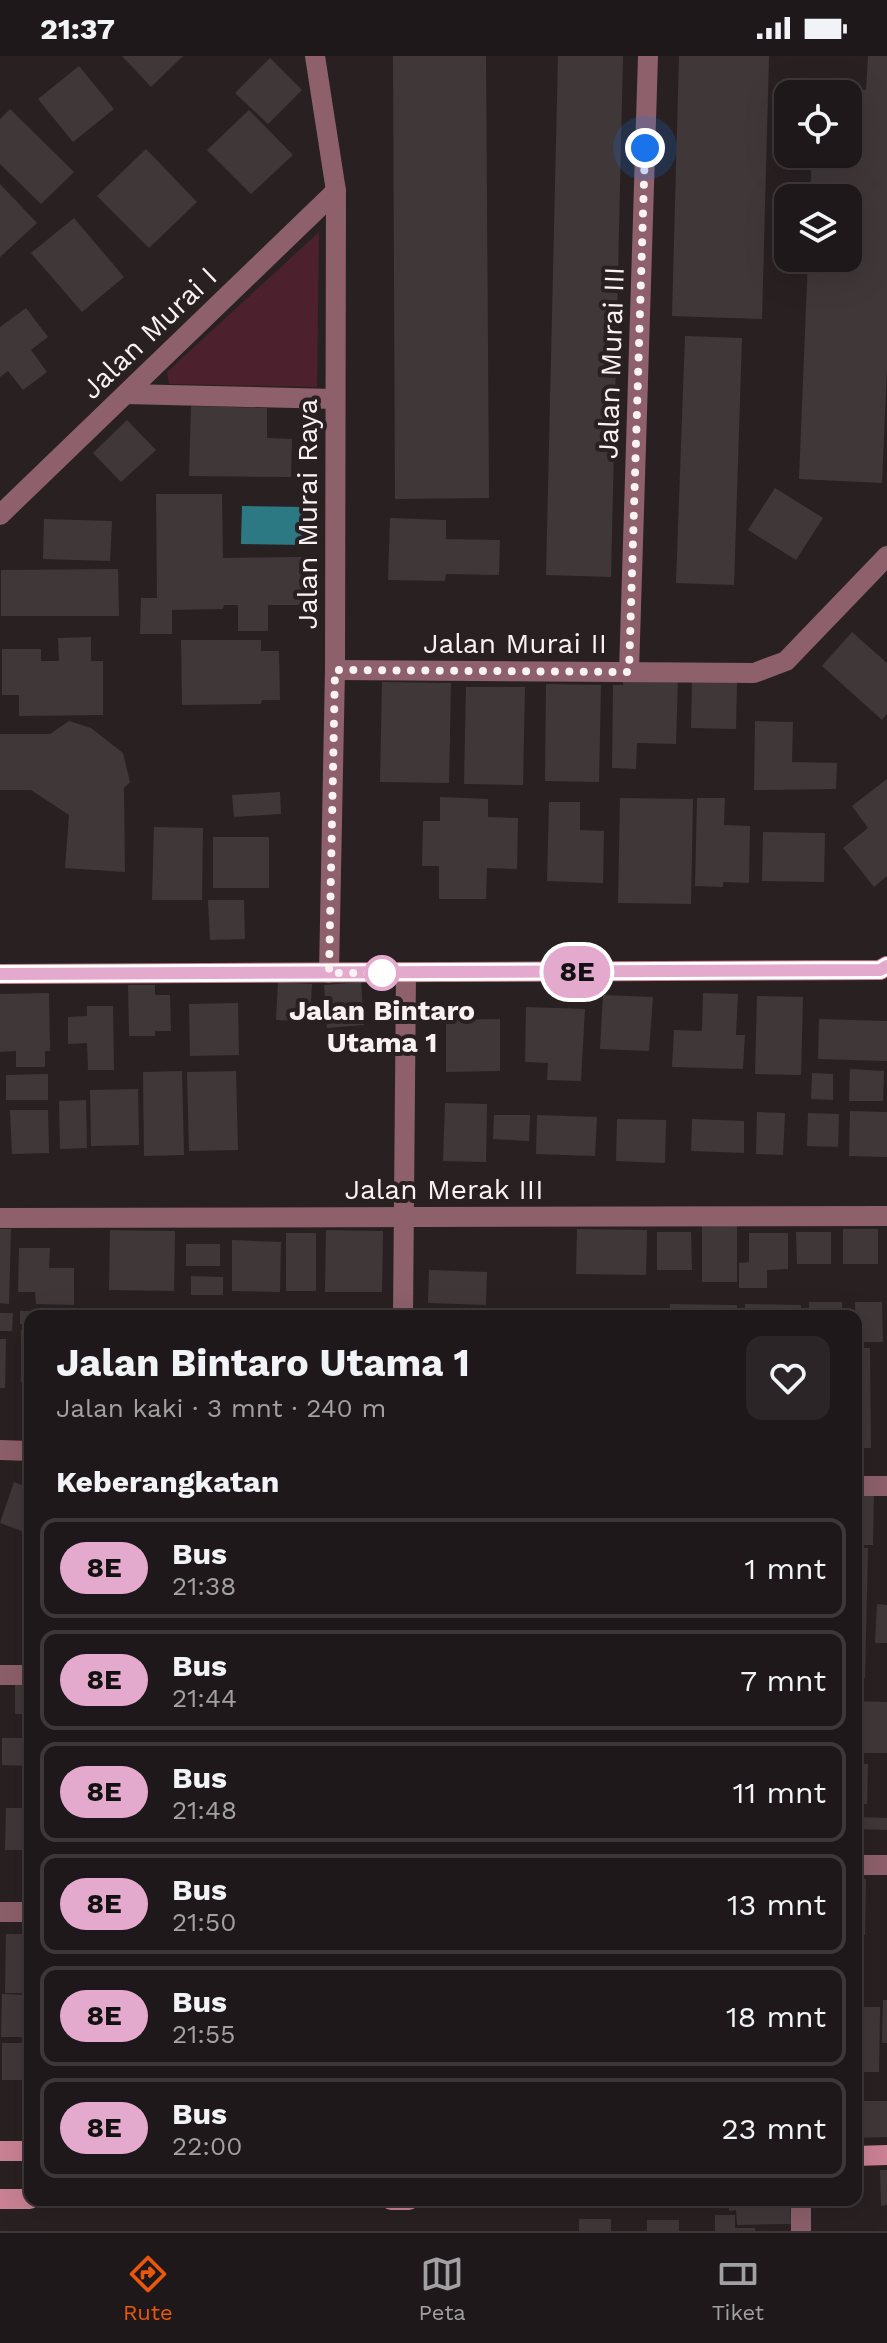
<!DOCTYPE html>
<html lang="id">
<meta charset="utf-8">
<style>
:root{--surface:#1f181a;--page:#2c2527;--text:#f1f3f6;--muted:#a1a0a2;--line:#3c3739;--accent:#ea580c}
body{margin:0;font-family:"Work Sans",sans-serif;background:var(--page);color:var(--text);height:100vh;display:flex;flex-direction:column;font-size:30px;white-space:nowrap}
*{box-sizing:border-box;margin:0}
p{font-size:26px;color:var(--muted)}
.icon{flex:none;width:44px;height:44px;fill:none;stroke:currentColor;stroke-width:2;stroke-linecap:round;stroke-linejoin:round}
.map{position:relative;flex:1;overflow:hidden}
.sheet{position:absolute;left:24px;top:1254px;width:838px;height:896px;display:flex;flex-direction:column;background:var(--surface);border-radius:16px;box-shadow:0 8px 32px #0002,0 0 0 2px var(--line)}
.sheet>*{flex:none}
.badge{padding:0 16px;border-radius:26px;font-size:28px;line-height:52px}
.buttons{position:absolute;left:774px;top:24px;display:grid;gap:16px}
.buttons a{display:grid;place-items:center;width:88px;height:88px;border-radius:16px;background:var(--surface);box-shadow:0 8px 32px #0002,0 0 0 2px var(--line);font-size:40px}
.you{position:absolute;width:40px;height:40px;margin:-20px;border:6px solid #fff;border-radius:50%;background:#1a73e8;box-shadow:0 0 0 12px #1a73e833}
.map>.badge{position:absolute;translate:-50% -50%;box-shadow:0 0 0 4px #fff}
h2{padding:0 32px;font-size:30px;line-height:72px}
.round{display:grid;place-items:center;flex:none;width:84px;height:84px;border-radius:16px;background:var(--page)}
.headline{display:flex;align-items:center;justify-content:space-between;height:136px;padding:0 32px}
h1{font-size:38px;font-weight:700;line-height:60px}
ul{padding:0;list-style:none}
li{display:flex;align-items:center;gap:24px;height:100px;margin:0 16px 12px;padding:0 16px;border:4px solid var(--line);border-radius:16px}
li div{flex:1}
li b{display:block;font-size:30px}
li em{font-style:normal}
li .badge{min-width:88px;font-weight:700;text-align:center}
.status{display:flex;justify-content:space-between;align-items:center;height:56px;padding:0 40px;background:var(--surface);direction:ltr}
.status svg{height:22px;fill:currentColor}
.dock{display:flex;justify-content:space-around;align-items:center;height:112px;border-top:2px solid var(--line);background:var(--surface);font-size:22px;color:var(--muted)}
.dock a{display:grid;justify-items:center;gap:4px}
.dock .on{color:var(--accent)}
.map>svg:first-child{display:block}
.green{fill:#4d202d}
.water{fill:#2d7983}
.building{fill:#403739}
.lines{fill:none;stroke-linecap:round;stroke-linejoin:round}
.street{stroke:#8d606b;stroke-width:20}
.secondary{stroke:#ca8294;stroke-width:20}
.line-casing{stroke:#fff;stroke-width:18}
.line{stroke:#e3aacd;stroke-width:12}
.walk{stroke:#f8f2f4;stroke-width:8;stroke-dasharray:0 14.4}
.stop-dot{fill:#fff;stroke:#e3aacd;stroke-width:4}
.labels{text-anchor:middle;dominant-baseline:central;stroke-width:8;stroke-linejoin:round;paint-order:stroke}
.street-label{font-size:28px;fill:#f8f2f4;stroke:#292022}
.stop-label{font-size:28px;font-weight:bold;fill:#f8f2f4;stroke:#292022}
</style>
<div class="status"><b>21:37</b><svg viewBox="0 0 49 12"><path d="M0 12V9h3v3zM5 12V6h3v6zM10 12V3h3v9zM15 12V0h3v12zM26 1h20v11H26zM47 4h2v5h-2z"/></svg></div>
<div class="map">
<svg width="887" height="2175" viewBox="0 0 887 2175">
<rect width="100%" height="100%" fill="#292022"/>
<polygon class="green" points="319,176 317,331 169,328 167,316"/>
<polygon class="water" points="242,450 307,451 306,489 241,488"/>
<g class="building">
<polygon points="122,0 183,0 151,31"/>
<polygon points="393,0 486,0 489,442 395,443"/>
<polygon points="558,0 623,0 611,521 546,519"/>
<polygon points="679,0 769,0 762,263 672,260"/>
<polygon points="868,0 887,0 887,313 882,427 799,423 808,202 848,202 848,142 810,142 812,98 848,98 848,38 814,38 814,32 866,34"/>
<polygon points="270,2 302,34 268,68 235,37"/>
<polygon points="79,10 114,53 73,86 38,43"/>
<polygon points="10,53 74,116 41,148 0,108 0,63"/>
<polygon points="249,54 293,99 251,138 207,94"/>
<polygon points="146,93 197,146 149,192 97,140"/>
<polygon points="0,128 37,167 0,201"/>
<polygon points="74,162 124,221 82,256 31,197"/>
<polygon points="26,252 48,281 31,294 47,316 23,334 8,315 0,321 0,271"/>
<polygon points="685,280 742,282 734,529 676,527"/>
<polygon points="191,350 267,352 267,382 292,383 291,421 189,420"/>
<polygon points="127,364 156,394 121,426 93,397"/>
<polygon points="775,432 823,462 796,504 748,474"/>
<polygon points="156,438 222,438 223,502 302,501 302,549 268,549 268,575 238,575 238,549 224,549 223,553 172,554 172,578 140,578 141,542 157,542"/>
<polygon points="390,462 446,464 446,483 500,484 499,519 446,518 445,525 388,524"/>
<polygon points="44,463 112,465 110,505 43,503"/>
<polygon points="118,513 119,560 1,560 1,514"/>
<polygon points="852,576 887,607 887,658 882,664 822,610"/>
<polygon points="91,581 91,605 103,605 103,659 19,660 19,639 2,639 2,593 41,593 41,605 59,605 58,582"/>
<polygon points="181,584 261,584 261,595 279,595 280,644 262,644 261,648 182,649"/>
<polygon points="623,622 678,623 676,688 637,687 636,713 612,712 613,629 623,629"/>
<polygon points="692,625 737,626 736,673 691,672"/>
<polygon points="382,626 451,627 449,727 380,726"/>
<polygon points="546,628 601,629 599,726 545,725"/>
<polygon points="466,631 525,631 523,729 464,728"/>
<polygon points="69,665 91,672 123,697 130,726 124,732 125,816 65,812 69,759 31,734 0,734 0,678 50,678"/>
<polygon points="755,665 793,666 792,706 837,707 836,733 754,734"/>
<polygon points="887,723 887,820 874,831 843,792 868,772 852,750"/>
<polygon points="280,736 281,758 234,761 232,739"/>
<polygon points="440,741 488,743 488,761 518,762 517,813 487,812 486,843 439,843 439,810 422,810 423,765 440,765"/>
<polygon points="620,742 693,743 691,848 618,847"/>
<polygon points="697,742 725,742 724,769 750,770 749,827 723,826 723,831 695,830"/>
<polygon points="549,746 580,746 580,774 604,775 603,827 547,825"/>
<polygon points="154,771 203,772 202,844 152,844"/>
<polygon points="763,776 825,777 824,826 762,825"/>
<rect x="213" y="781" width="56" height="51"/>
<polygon points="208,844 244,844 245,883 210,884"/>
<polygon points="278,926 312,928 310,965 276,964"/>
<polygon points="361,926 364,969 327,972 324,929"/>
<polygon points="128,929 155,929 155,939 170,939 171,975 155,975 155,980 129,980"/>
<polygon points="49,937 50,995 45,995 45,1011 16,1011 16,995 0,996 0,938"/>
<polygon points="703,937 738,938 736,979 745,979 743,1013 672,1011 674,974 702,975"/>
<polygon points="603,939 653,941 649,995 600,993"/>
<polygon points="757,940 803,941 801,1019 755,1018"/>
<polygon points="238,947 239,999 190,1000 189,948"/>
<polygon points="87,950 113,950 114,1014 88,1014 87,987 68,988 68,961 87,960"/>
<polygon points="526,951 585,953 581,1025 547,1024 548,1007 525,1006"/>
<polygon points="500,963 500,1015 446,1016 446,964"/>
<polygon points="819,963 887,965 887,1005 818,1003"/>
<polygon points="850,1013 884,1015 883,1045 849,1045"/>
<polygon points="182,1015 184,1099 144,1100 143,1016"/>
<polygon points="236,1015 238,1094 189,1095 187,1016"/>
<polygon points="812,1017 833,1018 833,1044 811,1043"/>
<polygon points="48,1018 48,1044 6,1044 6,1019"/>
<polygon points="138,1033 139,1089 91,1090 90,1034"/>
<polygon points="86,1044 87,1092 60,1093 59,1045"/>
<polygon points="445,1047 487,1048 486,1106 443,1105"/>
<polygon points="10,1054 48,1054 49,1097 12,1098"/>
<polygon points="850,1055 887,1056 887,1101 849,1100"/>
<polygon points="757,1056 785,1057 783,1099 756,1098"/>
<polygon points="808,1057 839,1058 838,1091 807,1090"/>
<polygon points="494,1059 530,1059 529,1085 493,1083"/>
<polygon points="537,1059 597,1061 595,1100 536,1098"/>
<polygon points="617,1063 666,1064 665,1107 616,1105"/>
<polygon points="692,1063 744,1065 744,1097 691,1095"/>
<rect x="702" y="1166" width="35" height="60"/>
<polygon points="0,1173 11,1173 9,1248 0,1247"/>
<polygon points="577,1173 647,1174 646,1219 576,1218"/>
<rect x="843" y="1173" width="35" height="35"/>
<polygon points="110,1174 175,1175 174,1235 109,1234"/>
<polygon points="326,1174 383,1175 382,1236 325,1236"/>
<polygon points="657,1176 691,1176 692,1214 657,1214"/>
<polygon points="796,1176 831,1176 831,1208 797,1208"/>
<rect x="286" y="1177" width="30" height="58"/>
<polygon points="749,1177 788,1177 788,1213 767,1214 767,1232 739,1232 739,1207 749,1206"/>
<polygon points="232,1184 281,1186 280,1236 232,1235"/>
<rect x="186" y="1188" width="34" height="22"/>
<polygon points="19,1192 50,1192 49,1212 74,1212 74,1249 36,1248 35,1236 18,1236"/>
<polygon points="429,1214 487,1216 486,1249 428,1247"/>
<polygon points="191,1220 223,1221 223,1239 191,1239"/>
<rect x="809" y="1246" width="33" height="14"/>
<polygon points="855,1246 882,1246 883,1286 856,1286"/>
<polygon points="670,1248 737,1249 737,1260 670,1260"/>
<polygon points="745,1248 801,1249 801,1260 745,1260"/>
<rect x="327" y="1252" width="22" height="8"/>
<polygon points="20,1255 58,1255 58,1260 30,1260 30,1269 20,1268"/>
<rect x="575" y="1256" width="45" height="4"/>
<polygon points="0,1257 13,1257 12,1275 0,1275"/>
<rect x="21" y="1274" width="9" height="52"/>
<polygon points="0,1283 6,1283 5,1332 0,1332"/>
<polygon points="856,1292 870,1292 871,1392 856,1392"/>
<polygon points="14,1426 30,1432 30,1478 0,1467"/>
<polygon points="856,1434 874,1435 873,1489 856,1489"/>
<polygon points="856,1492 868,1492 865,1622 856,1621"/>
<polygon points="877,1548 887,1549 887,1587 875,1587"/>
<polygon points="15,1624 30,1625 30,1658 15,1658"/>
<polygon points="856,1645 887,1646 887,1697 856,1697"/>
<polygon points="2,1682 30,1682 30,1710 2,1709"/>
<polygon points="856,1708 868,1708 867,1748 856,1748"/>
<polygon points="6,1752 30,1752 30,1794 5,1794"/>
<polygon points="856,1761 887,1762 887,1774 856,1773"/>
<polygon points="856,1822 866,1823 865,1879 856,1879"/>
<polygon points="6,1878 30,1878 30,1937 5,1937"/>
<polygon points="2,1938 30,1939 30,1981 1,1981"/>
<polygon points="883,1944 887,1944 887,1987 882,1987"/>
<polygon points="856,1951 880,1951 879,2016 856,2016"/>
<rect x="2" y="1987" width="28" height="37"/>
<polygon points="856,2045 887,2045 887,2081 856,2082"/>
<polygon points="880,2114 887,2114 887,2149 881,2150"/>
<polygon points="729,2144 790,2144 791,2168 737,2169 736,2154 729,2155"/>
<polygon points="715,2159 735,2159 735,2172 755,2172 755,2175 715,2175"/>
<rect x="579" y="2163" width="32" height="12"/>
<rect x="647" y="2164" width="32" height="11"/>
</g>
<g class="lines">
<g class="street">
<polyline points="315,0 336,135 335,614 329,917"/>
<polyline points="126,338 334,343"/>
<polyline points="0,459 336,135"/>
<polyline points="335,614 754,617 786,605 887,500"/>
<polyline points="629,616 648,0"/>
<polyline points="0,1162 887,1160"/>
<polyline points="403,1260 406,917"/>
<polyline points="0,1394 30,1395"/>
<polyline points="856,1430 887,1430"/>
<polyline points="0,1619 30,1619"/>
<polyline points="856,1809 887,1809"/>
<polyline points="0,1856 30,1856"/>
<polyline points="801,2144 801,2175"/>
</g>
<g class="secondary">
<polyline points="0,918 880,914 887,910"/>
<polyline points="0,2095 30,2095"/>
<polyline points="856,2100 887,2099"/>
<polyline points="0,2143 30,2143"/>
<polyline points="391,2144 409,2144"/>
</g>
</g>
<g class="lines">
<g class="line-casing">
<polyline id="line" points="0,918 880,914 887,910"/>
</g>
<use href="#line" class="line"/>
<polyline class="walk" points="382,917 329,917 335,614 629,616 645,92"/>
</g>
<circle class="stop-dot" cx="382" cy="917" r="16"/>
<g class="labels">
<g class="street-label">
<text transform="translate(149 277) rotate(-44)">Jalan Murai I</text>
<text transform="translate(611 307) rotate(-88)">Jalan Murai III</text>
<text transform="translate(307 458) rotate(-90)">Jalan Murai Raya</text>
<text x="515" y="587">Jalan Murai II</text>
<text x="444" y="1133">Jalan Merak III</text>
</g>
<g class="stop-label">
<text x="382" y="954">Jalan Bintaro<tspan x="382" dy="32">Utama 1</tspan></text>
</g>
</g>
</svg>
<div class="buttons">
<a><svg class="icon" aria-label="locate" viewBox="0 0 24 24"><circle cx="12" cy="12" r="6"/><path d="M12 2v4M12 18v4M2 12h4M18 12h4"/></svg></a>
<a><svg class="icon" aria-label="layers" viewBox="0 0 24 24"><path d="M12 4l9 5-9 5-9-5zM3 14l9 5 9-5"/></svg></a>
</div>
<div class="you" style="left:645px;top:92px"></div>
<b class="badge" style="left:577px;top:916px;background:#e3aacd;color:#111">8E</b>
<section class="sheet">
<div class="headline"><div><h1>Jalan Bintaro Utama 1</h1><p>Jalan kaki · 3 mnt · 240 m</p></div><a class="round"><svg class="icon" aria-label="heart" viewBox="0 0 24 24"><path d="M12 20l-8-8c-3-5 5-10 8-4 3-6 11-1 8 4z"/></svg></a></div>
<h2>Keberangkatan</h2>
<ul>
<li><span class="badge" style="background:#e3aacd;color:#111">8E</span><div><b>Bus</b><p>21:38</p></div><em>1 mnt</em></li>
<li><span class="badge" style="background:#e3aacd;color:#111">8E</span><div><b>Bus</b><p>21:44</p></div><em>7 mnt</em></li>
<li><span class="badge" style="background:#e3aacd;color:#111">8E</span><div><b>Bus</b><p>21:48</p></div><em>11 mnt</em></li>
<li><span class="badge" style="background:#e3aacd;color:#111">8E</span><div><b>Bus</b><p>21:50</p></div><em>13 mnt</em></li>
<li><span class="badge" style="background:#e3aacd;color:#111">8E</span><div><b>Bus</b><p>21:55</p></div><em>18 mnt</em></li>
<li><span class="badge" style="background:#e3aacd;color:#111">8E</span><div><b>Bus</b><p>22:00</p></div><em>23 mnt</em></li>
</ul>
</section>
</div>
<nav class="dock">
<a class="on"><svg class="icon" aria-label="directions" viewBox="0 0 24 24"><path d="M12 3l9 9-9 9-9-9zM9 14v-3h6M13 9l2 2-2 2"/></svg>Rute</a>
<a><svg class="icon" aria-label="map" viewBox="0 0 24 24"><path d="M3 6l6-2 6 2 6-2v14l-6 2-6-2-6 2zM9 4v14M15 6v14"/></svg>Peta</a>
<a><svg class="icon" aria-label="tickets" viewBox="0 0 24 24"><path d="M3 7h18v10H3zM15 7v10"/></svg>Tiket</a>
</nav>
